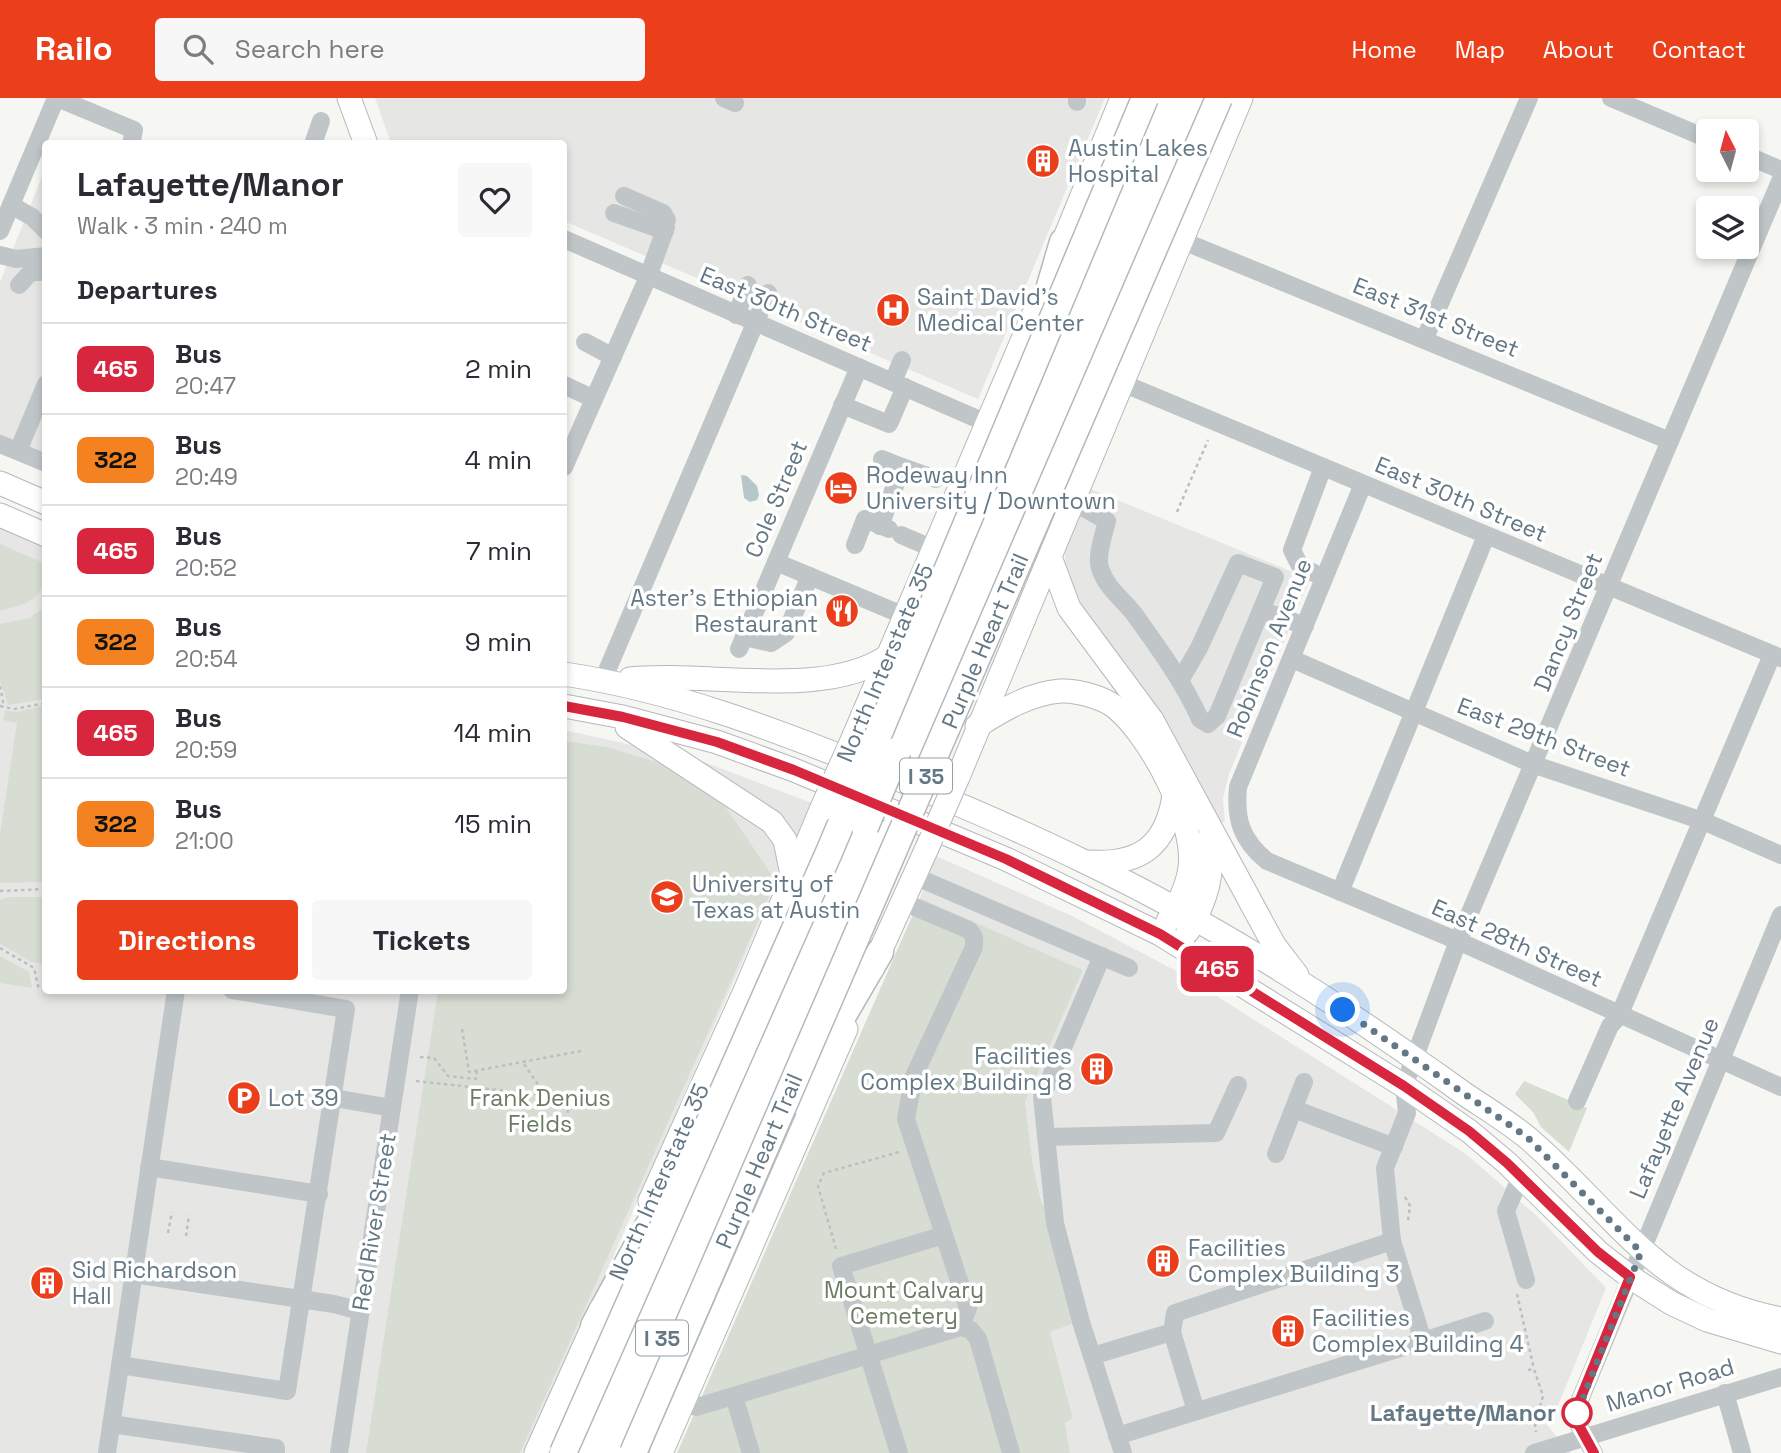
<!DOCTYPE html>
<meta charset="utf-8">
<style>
:root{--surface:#fff;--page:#f7f7f7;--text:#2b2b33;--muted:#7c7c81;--line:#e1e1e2;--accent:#eb3f1c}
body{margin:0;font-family:"Space Grotesk",sans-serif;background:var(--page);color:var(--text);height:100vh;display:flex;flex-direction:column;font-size:26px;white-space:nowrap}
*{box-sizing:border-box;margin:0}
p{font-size:23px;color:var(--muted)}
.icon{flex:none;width:38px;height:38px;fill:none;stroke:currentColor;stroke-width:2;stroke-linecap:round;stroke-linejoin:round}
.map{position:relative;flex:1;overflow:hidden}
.details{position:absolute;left:42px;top:42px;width:525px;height:854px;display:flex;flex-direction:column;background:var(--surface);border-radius:7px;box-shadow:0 4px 10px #0003}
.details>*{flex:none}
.badge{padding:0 14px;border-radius:10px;font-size:24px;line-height:46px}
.needle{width:46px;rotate:354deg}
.tools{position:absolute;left:1696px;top:21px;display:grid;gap:14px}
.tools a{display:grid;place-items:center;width:63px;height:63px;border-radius:7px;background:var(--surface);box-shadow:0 4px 10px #0003;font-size:35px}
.you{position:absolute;width:35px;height:35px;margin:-18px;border:5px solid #fff;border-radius:50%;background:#1a73e8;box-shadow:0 0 0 10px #1a73e833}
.map>.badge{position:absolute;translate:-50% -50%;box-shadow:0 0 0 4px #fff}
h2{padding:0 35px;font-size:26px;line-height:63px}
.round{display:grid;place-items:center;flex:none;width:74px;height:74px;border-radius:7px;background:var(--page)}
.overview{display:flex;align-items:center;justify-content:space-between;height:119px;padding:0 35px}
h1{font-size:33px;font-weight:800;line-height:52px}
.button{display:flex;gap:14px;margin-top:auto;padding:14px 35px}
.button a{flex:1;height:80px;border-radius:7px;background:var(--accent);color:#fff;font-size:28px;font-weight:800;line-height:80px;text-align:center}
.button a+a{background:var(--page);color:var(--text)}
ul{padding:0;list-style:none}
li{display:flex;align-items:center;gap:21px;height:91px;padding:0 35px;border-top:2px solid var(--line)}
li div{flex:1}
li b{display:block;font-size:26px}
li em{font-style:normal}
li .badge{min-width:77px;font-weight:700;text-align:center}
header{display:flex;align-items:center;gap:42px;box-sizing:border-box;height:98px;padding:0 35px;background:var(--accent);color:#fff}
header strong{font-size:33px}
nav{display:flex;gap:38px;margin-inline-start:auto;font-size:24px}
.search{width:490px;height:63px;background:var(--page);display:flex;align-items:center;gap:18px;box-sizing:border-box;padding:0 24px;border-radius:7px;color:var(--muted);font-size:26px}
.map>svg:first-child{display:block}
.built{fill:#e6e7e5}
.green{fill:#d7ddd3}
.water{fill:#b7c6c9}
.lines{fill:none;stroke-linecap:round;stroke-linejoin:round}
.major-casing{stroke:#b4b9bc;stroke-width:25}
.highway-casing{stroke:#b3b8bb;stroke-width:29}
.path{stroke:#bcbfc1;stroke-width:2.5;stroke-dasharray:3.5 3.5;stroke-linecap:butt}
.minor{stroke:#c0c6c8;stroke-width:18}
.major{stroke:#fff;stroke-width:23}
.highway{stroke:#fff;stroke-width:26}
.major-bridge-casing{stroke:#b4b9bc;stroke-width:25;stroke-linecap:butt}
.highway-bridge-casing{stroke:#b3b8bb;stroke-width:29;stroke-linecap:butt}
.major-bridge{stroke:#fff;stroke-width:23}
.highway-bridge{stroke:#fff;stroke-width:26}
.line-casing{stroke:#fff;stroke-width:16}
.line{stroke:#d7263d;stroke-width:10}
.walk{stroke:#637884;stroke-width:7;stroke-dasharray:0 12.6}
.stop-dot{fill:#fff;stroke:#d7263d;stroke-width:3.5}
.labels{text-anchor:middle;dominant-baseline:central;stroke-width:7;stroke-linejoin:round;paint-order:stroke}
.shield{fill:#fff;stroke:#92a0a9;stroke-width:2}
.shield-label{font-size:21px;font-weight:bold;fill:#637884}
.poi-label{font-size:23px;fill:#637884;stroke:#fff;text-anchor:start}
.street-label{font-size:23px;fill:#637884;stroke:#fff}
.park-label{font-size:23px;fill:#697b62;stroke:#fff}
.stop-label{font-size:23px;font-weight:bold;fill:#637884;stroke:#fff;text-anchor:end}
</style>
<header>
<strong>Railo</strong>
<div class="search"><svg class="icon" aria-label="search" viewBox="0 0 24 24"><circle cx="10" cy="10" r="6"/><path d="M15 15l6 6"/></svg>Search here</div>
<nav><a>Home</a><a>Map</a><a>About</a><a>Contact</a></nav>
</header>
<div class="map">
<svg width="1781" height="1355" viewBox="0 0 1781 1355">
<rect width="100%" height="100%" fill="#f6f6f2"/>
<g class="built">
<polygon points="375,0 1105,0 978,301 564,123 564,46 391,45"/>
<polygon points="45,71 45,370 0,351 0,184"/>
<polygon points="1088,390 1310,481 1229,676 1223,700 1225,724 1221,725 1166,627 1072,496 1064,477 1066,443"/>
<polygon points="0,427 45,446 46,892 564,892 564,632 699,662 812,705 527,1355 0,1355"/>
<polygon points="936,758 1072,818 1182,876 1466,1056 1539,1120 1606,1190 1559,1305 1546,1326 1571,1355 1070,1355 1065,1325 1073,1319 1050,1234 1072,1226 1033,1067 1025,1004 1083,872 920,800"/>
</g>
<g class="green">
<path d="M0,446L46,466C46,498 33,505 3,512H0Z"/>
<polygon points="45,509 45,601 8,607 0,583 0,526 29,520"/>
<polygon points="43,608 46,610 45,784 0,785 0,736 17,625 3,622 5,612 16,614"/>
<polygon points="564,643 607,649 663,666 723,705 776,783 520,1355 366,1355 438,893 564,892"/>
<polygon points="9,799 45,799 45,866 31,864 0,846 0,802"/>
<polygon points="920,800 1083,872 1025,1004 1033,1067 1042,1106 1049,1111 1054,1154 1072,1226 1050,1234 1073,1320 1065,1325 1070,1355 677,1355"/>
<polygon points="0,858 29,874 32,890 0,885"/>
<polygon points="1524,983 1587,1010 1569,1054 1541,1029 1533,1014 1515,996"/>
</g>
<polygon class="water" points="741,377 747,378 757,388 759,397 757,402 750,404 744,400"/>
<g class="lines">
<g class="major-casing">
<g id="major">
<polyline points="349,0 366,46"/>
<polyline points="1057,159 1122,0"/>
<polyline points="0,385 46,405"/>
<polyline points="0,417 46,437"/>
<polyline points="1050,459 1069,510 1152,622 1274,847 1297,877"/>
<path d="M564,576C672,592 776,632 878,673C947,701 1016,730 1083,763C1218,827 1345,910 1466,997C1487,1011 1510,1025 1529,1041C1617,1117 1656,1197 1781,1221"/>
<path d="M630,581C706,573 824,602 888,558"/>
<polyline points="564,608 623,619 717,644 794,672 1006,761 1160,836 1404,988 1469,1033 1507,1065 1598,1154 1630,1179 1671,1205 1707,1222 1781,1244"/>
<path d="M977,628C1003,612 1028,596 1060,593C1076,592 1102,599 1115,609C1150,637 1196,724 1190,769C1188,788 1178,807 1168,823"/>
<polyline points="627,629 772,724 785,742 792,777"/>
<polyline points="854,638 1035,213"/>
<polyline points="958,679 1241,0"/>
<path d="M1090,764C1140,767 1166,748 1174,698"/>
<path d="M1188,833C1207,802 1214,775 1210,739"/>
<polyline points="872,871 927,750"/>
<polyline points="650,1103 745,893 821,712"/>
<polyline points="536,1355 601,1211"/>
<polyline points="661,1355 846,931"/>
</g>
</g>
<g class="highway-casing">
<g id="highway">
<polyline points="1036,236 1063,144"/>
<polyline points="898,652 1170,0"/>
<polyline points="917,664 1003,443 1193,0"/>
<polyline points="793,1003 880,854"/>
<polyline points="594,1228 671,1086"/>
<polyline points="589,1355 865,729"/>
<polyline points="611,1355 886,736"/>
</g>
</g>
<g class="path">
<polyline points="1177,414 1208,342"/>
<polyline points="0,588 4,609"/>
<polyline points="0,608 14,611 46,605"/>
<polyline points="0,793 46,791"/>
<polyline points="0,850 34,870 39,892"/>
<polyline points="462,931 469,974 581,953"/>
<polyline points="420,959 434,960 448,978 476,981 477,973"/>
<polyline points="524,966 546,998"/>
<polyline points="416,983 606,1004"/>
<polyline points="563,1028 572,1001"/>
<polyline points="1405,1099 1410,1108 1408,1122"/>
<polyline points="168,1135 172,1114"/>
<polyline points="186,1138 189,1117"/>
<polyline points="836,1151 818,1088 824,1075 899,1054"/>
<polyline points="1517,1196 1534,1271"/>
<polyline points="1528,1272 1534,1271 1543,1298 1535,1327 1536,1334"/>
</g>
<g class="minor">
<polyline points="57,0 134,32 131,46"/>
<polyline points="724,0 735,5"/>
<polyline points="1611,0 1708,41"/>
<polyline points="1077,4 1077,0"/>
<polyline points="313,46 321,23"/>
<polyline points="1746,57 1781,72"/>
<polyline points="624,98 663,115 667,122"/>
<polyline points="11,107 32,119 46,133"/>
<polyline points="614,115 665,133"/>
<polyline points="0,133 56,0"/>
<polyline points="564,141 989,326"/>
<polyline points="1183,143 1670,343"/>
<polyline points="0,157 16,161 46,158"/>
<polyline points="19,187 31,174 46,174"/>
<polyline points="736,217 748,187"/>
<polyline points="1425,240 1529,0"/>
<polyline points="585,244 613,259"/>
<polyline points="893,284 902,262"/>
<polyline points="1122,285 1781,560"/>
<polyline points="564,287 594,301"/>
<polyline points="842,307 889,326 905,289"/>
<polyline points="0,346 46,365"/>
<polyline points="18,353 46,286"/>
<polyline points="564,369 648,179 666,129"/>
<polyline points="902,369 936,381"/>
<polyline points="1323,369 1292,452 1300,468 1324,480"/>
<path d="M1363,386L1238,689C1235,721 1241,742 1267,763L1458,843L1781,989"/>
<path d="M1073,404L1107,423C1104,436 1096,457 1100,470C1106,490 1123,501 1135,517C1159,551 1183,583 1200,621L1208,626L1217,618L1275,479L1238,465L1199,550L1181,581"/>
<polyline points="880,428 902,369 882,361"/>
<polyline points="901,437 934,451"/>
<polyline points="855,447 865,421 889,431"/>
<polyline points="776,464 905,518"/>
<polyline points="1261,512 1305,528"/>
<polyline points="744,539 771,545 786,535 810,478"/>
<polyline points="739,551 859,269"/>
<polyline points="1292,561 1535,667 1703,723 1781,757"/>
<polyline points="603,582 768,195"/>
<polyline points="914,778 1129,870"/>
<polyline points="1340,794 1486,438"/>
<polyline points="1102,858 1042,999 1055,1125 1081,1224 1123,1355"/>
<polyline points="334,1000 392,1010"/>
<polyline points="1577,1003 1610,928 1619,918 1772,557"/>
<polyline points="1294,1011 1394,1049"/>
<polyline points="1046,1039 1216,1035 1238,987"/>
<polyline points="1276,1056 1304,984"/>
<polyline points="149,1069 319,1096"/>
<polyline points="1521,1078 1506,1113 1526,1182"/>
<polyline points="133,1176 334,1206 360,1213"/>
<polyline points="961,1229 971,1232 978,1241 1011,1355"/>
<polyline points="1172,1234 1196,1313"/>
<polyline points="1423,1243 1485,1223"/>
<polyline points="1092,1258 1172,1234 1175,1215 1392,1143"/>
<polyline points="120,1267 287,1293 346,911 232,892"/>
<polyline points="1725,1295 1742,1355"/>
<polyline points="734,1298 751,1355"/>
<polyline points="682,1306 697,1309 961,1229 968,1210 906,1021 914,978 974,849 974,839 969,832 903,804"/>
<polyline points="111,1326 276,1350 276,1355"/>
<polyline points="1117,1338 1423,1243 1392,1143 1385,1070 1407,1015 1404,988 1458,843 1781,81"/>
<polyline points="107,1355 176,892"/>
<polyline points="339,1355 410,892"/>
<polyline points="899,1355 841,1168 944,1137"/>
<polyline points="1534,1355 1781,1279"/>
<polyline points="1594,1355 1577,1324 1577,1309 1781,817"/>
</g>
<use href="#major" class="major"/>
<use href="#highway" class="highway"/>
<g class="major-bridge-casing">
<g id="major-bridge">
<polyline points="821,712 854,638"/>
<polyline points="927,750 958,679"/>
</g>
</g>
<g class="highway-bridge-casing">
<g id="highway-bridge">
<polyline points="865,729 898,652"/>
<polyline points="563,1355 830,752 1145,0"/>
<polyline points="633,1355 1219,0"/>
</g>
</g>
<use href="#major-bridge" class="major-bridge"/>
<use href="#highway-bridge" class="highway-bridge"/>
</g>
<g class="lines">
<g class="line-casing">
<polyline id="line" points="564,608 623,619 717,644 794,672 1006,761 1160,836 1404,988 1469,1033 1507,1065 1598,1154 1630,1179 1577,1309 1577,1324 1594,1355"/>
</g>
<use href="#line" class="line"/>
<polyline class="walk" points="1343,912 1527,1039 1641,1154 1577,1315"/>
</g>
<defs>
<g id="building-disc" transform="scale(1.75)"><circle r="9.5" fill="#eb3f1c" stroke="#fff"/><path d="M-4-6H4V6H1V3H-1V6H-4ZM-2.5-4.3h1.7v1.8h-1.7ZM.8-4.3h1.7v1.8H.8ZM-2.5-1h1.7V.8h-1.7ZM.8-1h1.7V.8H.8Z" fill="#fff"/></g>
<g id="hospital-disc" transform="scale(1.75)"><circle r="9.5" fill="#eb3f1c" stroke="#fff"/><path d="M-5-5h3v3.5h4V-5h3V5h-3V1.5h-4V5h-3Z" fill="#fff"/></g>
<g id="hotel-disc" transform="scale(1.75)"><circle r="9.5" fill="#eb3f1c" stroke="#fff"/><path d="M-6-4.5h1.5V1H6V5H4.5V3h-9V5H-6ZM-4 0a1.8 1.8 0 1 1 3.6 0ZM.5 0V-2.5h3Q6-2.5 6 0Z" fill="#fff"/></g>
<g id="restaurant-disc" transform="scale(1.75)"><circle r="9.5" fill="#eb3f1c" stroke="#fff"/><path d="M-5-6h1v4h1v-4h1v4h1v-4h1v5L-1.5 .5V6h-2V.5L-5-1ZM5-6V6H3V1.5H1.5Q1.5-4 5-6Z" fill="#fff"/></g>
<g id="university-disc" transform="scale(1.75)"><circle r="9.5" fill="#eb3f1c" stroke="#fff"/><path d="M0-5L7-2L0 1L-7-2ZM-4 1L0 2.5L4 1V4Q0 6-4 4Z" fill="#fff"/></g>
<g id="parking-disc" transform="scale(1.75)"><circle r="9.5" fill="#eb3f1c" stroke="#fff"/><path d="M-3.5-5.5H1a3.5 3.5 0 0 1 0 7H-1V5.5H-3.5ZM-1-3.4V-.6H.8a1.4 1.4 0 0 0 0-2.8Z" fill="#fff"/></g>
</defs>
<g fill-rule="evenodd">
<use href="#building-disc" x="1043" y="63"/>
<use href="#hospital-disc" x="893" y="212"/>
<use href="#hotel-disc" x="841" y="390"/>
<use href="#restaurant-disc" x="842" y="513"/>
<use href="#university-disc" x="667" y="799"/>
<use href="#building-disc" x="1097" y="971"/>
<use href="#parking-disc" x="244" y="1000"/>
<use href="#building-disc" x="1163" y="1163"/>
<use href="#building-disc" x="47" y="1185"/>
<use href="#building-disc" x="1288" y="1233"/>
</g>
<circle class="stop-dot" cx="1577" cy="1315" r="14"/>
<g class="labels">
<g class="shield">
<rect x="900" y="660.5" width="52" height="35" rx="5"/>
<rect x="636" y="1222.5" width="52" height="35" rx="5"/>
</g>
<g class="shield-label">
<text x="926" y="678">I 35</text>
<text x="662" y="1240">I 35</text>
</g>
<g class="poi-label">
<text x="1068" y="50">Austin Lakes<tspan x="1068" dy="26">Hospital</tspan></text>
<text x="917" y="199">Saint David's<tspan x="917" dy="26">Medical Center</tspan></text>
<text x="866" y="377">Rodeway Inn<tspan x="866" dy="26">University / Downtown</tspan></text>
<text x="818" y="500" text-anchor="end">Aster's Ethiopian<tspan x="818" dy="26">Restaurant</tspan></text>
<text x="692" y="786">University of<tspan x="692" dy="26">Texas at Austin</tspan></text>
<text x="1072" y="958" text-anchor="end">Facilities<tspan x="1072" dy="26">Complex Building 8</tspan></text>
<text x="268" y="1000">Lot 39</text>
<text x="1188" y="1150">Facilities<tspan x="1188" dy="26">Complex Building 3</tspan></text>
<text x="72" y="1172">Sid Richardson<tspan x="72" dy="26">Hall</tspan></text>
<text x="1312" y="1220">Facilities<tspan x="1312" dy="26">Complex Building 4</tspan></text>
</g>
<g class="street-label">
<text transform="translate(786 211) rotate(23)">East 30th Street</text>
<text transform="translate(1436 219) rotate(22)">East 31st Street</text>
<text transform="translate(776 401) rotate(-67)">Cole Street</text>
<text transform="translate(1461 401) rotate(23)">East 30th Street</text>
<text transform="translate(1568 524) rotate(-68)">Dancy Street</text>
<text transform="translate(985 543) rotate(-67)">Purple Heart Trail</text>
<text transform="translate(1269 550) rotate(-68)">Robinson Avenue</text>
<text transform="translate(885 565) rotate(-67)">North Interstate 35</text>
<text transform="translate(1544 639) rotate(21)">East 29th Street</text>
<text transform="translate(1517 845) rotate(24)">East 28th Street</text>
<text transform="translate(1674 1010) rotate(-67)">Lafayette Avenue</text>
<text transform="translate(759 1063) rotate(-67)">Purple Heart Trail</text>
<text transform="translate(659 1084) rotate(-66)">North Interstate 35</text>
<text transform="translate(374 1124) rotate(-81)">Red River Street</text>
<text transform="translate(1670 1287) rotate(-17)">Manor Road</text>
</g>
<g class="park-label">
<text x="540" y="1000">Frank Denius<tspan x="540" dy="26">Fields</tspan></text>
<text x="904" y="1192">Mount Calvary<tspan x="904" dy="26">Cemetery</tspan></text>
</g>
<g class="stop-label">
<text x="1556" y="1315">Lafayette/Manor</text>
</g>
</g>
</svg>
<div class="tools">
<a><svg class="needle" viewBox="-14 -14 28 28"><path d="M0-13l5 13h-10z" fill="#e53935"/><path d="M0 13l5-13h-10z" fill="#7c7c81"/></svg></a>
<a><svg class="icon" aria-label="layers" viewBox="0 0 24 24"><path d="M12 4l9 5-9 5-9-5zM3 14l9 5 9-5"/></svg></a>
</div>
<div class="you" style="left:1343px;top:912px"></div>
<b class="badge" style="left:1217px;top:871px;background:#d7263d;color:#fff">465</b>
<section class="details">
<div class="overview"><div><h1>Lafayette/Manor</h1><p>Walk · 3 min · 240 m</p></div><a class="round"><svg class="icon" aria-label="heart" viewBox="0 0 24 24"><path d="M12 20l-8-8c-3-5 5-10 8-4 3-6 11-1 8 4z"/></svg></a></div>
<h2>Departures</h2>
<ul>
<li><span class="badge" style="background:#d7263d;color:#fff">465</span><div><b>Bus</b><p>20:47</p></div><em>2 min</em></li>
<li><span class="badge" style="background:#f58220;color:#111">322</span><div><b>Bus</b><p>20:49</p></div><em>4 min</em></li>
<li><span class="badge" style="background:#d7263d;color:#fff">465</span><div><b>Bus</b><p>20:52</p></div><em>7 min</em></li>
<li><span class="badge" style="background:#f58220;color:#111">322</span><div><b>Bus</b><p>20:54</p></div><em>9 min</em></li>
<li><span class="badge" style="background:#d7263d;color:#fff">465</span><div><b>Bus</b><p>20:59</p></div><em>14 min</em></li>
<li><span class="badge" style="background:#f58220;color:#111">322</span><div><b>Bus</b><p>21:00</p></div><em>15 min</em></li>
</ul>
<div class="button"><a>Directions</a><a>Tickets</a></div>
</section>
</div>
